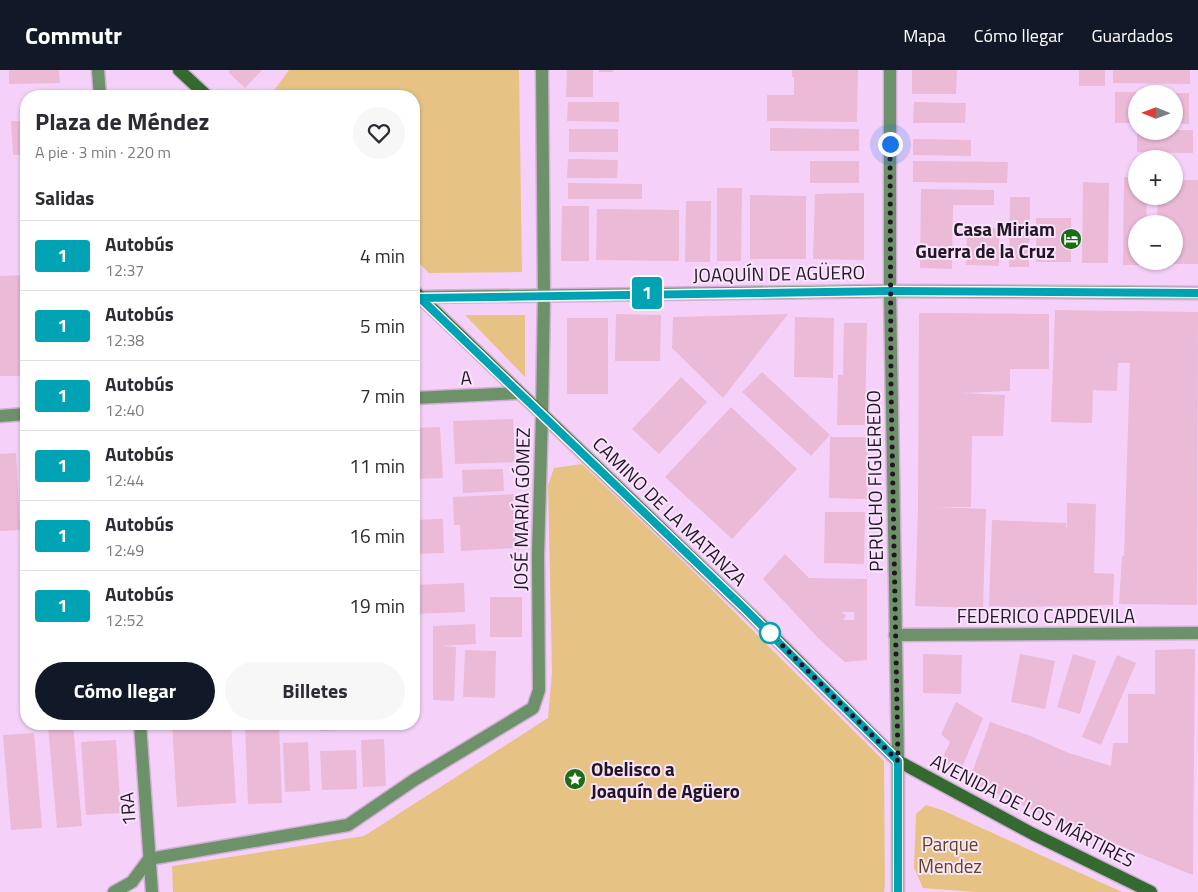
<!DOCTYPE html>
<html lang="es">
<meta charset="utf-8">
<style>
:root{--surface:#fff;--page:#f7f7f7;--text:#2b2b33;--muted:#7c7c81;--line:#e1e1e2;--accent:#111827}
body{margin:0;font-family:"Titillium Web",sans-serif;background:var(--page);color:var(--text);height:100vh;display:flex;flex-direction:column;font-size:19px;white-space:nowrap}
*{box-sizing:border-box;margin:0}
p{font-size:16px;color:var(--muted)}
.icon{flex:none;width:28px;height:28px;fill:none;stroke:currentColor;stroke-width:2;stroke-linecap:round;stroke-linejoin:round}
.map{position:relative;flex:1;overflow:hidden}
.details{position:absolute;left:20px;top:20px;width:400px;height:640px;display:flex;flex-direction:column;background:var(--surface);border-radius:20px;box-shadow:0 1px 4px #0004}
.details>*{flex:none}
.badge{padding:0 10px;border-radius:4px;font-size:18px;line-height:32px}
.needle{width:32px;rotate:271deg}
.controls{position:absolute;left:1128px;top:15px;display:grid;gap:10px}
.controls a{display:grid;place-items:center;width:55px;height:55px;border-radius:50%;background:var(--surface);box-shadow:0 1px 4px #0004;font-size:25px}
.you{position:absolute;width:25px;height:25px;margin:-12px;border:4px solid #fff;border-radius:50%;background:#1a73e8;box-shadow:0 0 0 8px #1a73e833}
.map>.badge{position:absolute;translate:-50% -50%;box-shadow:0 0 0 2px #fff}
h2{padding:0 15px;font-size:19px;line-height:45px}
.round{display:grid;place-items:center;flex:none;width:52px;height:52px;border-radius:26px;background:var(--page)}
.headline{display:flex;align-items:center;justify-content:space-between;height:85px;padding:0 15px}
h1{font-size:24px;font-weight:700;line-height:38px}
.cta{display:flex;gap:10px;margin-top:auto;padding:10px 15px}
.cta a{flex:1;height:58px;border-radius:30px;background:var(--accent);color:#fff;font-size:20px;font-weight:700;line-height:58px;text-align:center}
.cta a+a{background:var(--page);color:var(--text)}
ul{padding:0;list-style:none}
li{display:flex;align-items:center;gap:15px;height:70px;padding:0 15px;border-top:1px solid var(--line)}
li div{flex:1}
li b{display:block;font-size:19px}
li em{font-style:normal}
li .badge{min-width:55px;font-weight:700;text-align:center}
header{display:flex;align-items:center;gap:30px;box-sizing:border-box;height:70px;padding:0 25px;background:var(--accent);color:#fff}
header strong{font-size:24px}
nav{display:flex;gap:28px;margin-inline-start:auto;font-size:18px}
.map>svg:first-child{display:block}
.green{fill:#e6c384}
.building{fill:#eabad7;fill-rule:evenodd}
.lines{fill:none;stroke-linecap:round;stroke-linejoin:round}
.minor-casing{stroke:#cfafd3;stroke-width:15}
.tertiary-casing{stroke:#cfafd3;stroke-width:15}
.secondary-casing{stroke:#cfafd3;stroke-width:15}
.minor{stroke:#6d9169;stroke-width:12}
.tertiary{stroke:#6d9169;stroke-width:12}
.secondary{stroke:#346a2f;stroke-width:12}
.line-casing{stroke:#fff;stroke-width:11}
.line{stroke:#00a3b4;stroke-width:8}
.walk{stroke:#221524;stroke-width:5;stroke-dasharray:0 9}
.stop-dot{fill:#fff;stroke:#00a3b4;stroke-width:2.5}
.labels{text-anchor:middle;dominant-baseline:central;stroke-width:4;stroke-linejoin:round;paint-order:stroke}
.poi-label{font-size:19px;font-weight:bold;fill:#221524;stroke:#fae4fd;text-anchor:end}
.street-label{font-size:19px;fill:#221524;stroke:#fae4fd}
.park-label{font-size:19px;fill:#614712;stroke:#fae4fd}
</style>
<header>
<strong>Commutr</strong>
<nav><a>Mapa</a><a>Cómo llegar</a><a>Guardados</a></nav>
</header>
<div class="map">
<svg width="1198" height="822" viewBox="0 0 1198 822">
<rect width="100%" height="100%" fill="#f5d1fa"/>
<g class="green">
<polygon points="289,0 519,0 522,202 429,203 414,188 414,26 270,26"/>
<polygon points="465,245 525,245 525,307"/>
<polygon points="582,394 689,497 884,691 885,815 884,822 173,822 172,796 364,766 548,648 552,602 548,415 554,398"/>
<polygon points="926,735 942,740 1122,822 976,822 923,818 914,798 916,744"/>
</g>
<g class="building">
<polygon points="9,0 59,0 60,13 9,14"/>
<polygon points="230,0 262,0 245,18 228,2"/>
<polygon points="567,0 593,0 593,27 566,27"/>
<rect x="599" y="0" width="14" height="2"/>
<polygon points="792,0 858,0 857,52 767,51 767,25 794,25 794,7 792,7"/>
<polygon points="912,0 957,0 956,24 912,24"/>
<rect x="1079" y="0" width="26" height="16"/>
<polygon points="1113,0 1190,0 1190,14 1113,13"/>
<rect x="1115" y="22" width="21" height="31"/>
<polygon points="1174,23 1189,23 1189,54 1174,53"/>
<polygon points="568,32 619,32 619,52 567,51"/>
<polygon points="914,32 966,33 965,53 913,53"/>
<polygon points="11,51 26,51 26,85 13,85"/>
<polygon points="770,58 859,59 859,81 770,81"/>
<rect x="569" y="59" width="49" height="23"/>
<polygon points="1174,60 1193,60 1193,83 1137,82 1137,61 1174,61"/>
<polygon points="913,69 971,70 971,86 913,85"/>
<polygon points="568,89 618,90 617,108 567,108"/>
<rect x="810" y="91" width="49" height="22"/>
<polygon points="913,91 1008,92 1007,113 913,112"/>
<polygon points="1124,107 1136,108 1136,126 1147,126 1146,154 1136,154 1136,191 1146,191 1146,195 1123,195"/>
<polygon points="1174,110 1198,110 1198,194 1157,194 1157,191 1174,191 1174,154 1157,154 1158,126 1174,126"/>
<polygon points="1083,112 1109,113 1108,193 1082,193"/>
<polygon points="568,113 642,114 642,129 568,129"/>
<polygon points="717,118 742,118 741,191 717,191"/>
<polygon points="921,119 994,120 994,135 953,135 952,199 920,198"/>
<polygon points="864,123 864,190 813,189 815,124"/>
<polygon points="750,125 806,126 806,189 750,189"/>
<polygon points="1010,127 1030,127 1029,197 1009,197"/>
<polygon points="686,131 711,131 710,192 685,192"/>
<polygon points="562,136 589,136 589,191 561,191"/>
<polygon points="597,139 679,140 679,191 596,190"/>
<rect x="1036" y="148" width="35" height="44"/>
<polygon points="967,158 999,158 999,196 966,195"/>
<polygon points="24,205 26,306 0,306 0,206"/>
<polygon points="1055,240 1198,242 1197,535 1119,534 1122,486 1124,486 1130,293 1118,293 1117,321 1093,320 1092,353 1051,352"/>
<polygon points="919,243 1049,244 1049,299 1010,299 1010,321 961,323 1005,325 1003,366 972,366 971,437 936,437 986,439 983,538 915,536 918,437"/>
<polygon points="616,244 661,245 660,291 615,291"/>
<polygon points="788,244 723,328 672,278 673,247"/>
<polygon points="795,247 834,248 833,308 794,307"/>
<rect x="567" y="248" width="41" height="76"/>
<polygon points="844,253 867,253 865,355 837,355 838,305 843,305"/>
<polygon points="419,280 420,308 414,308 414,281"/>
<polygon points="762,302 830,365 811,386 742,322"/>
<polygon points="681,307 707,332 659,384 632,359"/>
<polygon points="731,337 797,399 732,469 665,407"/>
<polygon points="513,349 515,392 455,394 453,351"/>
<polygon points="440,357 443,408 414,409 414,358"/>
<polygon points="830,367 868,367 867,429 829,428"/>
<polygon points="16,383 20,460 0,461 0,384"/>
<polygon points="503,399 504,421 463,423 462,400"/>
<polygon points="514,424 516,478 461,481 460,455 454,455 453,427"/>
<polygon points="1067,433 1096,434 1094,503 1114,504 1113,535 1016,537 989,536 992,450 1066,453 1067,462"/>
<polygon points="825,442 865,442 864,494 824,493"/>
<polygon points="443,449 444,483 414,484 414,450"/>
<polygon points="26,465 26,500 22,501 21,466"/>
<path d="M785,484L809,508L867,509V590L845,592L822,572L763,509ZM842,542H854V550H843L846,546Z"/>
<polygon points="464,513 465,542 414,544 414,515"/>
<rect x="490" y="527" width="32" height="40"/>
<polygon points="475,554 476,574 440,576 456,577 454,631 433,630 433,556"/>
<polygon points="1195,579 1193,805 1048,747 969,711 990,652 1028,665 1069,683 1111,696 1113,673 1128,673 1128,624 1155,624 1155,580"/>
<polygon points="465,580 496,581 495,628 463,627"/>
<polygon points="923,584 962,585 961,624 923,623"/>
<polygon points="1020,584 1055,591 1045,639 1011,632"/>
<polygon points="1073,584 1096,591 1080,644 1057,637"/>
<polygon points="1117,585 1136,593 1101,675 1082,667"/>
<polygon points="956,632 983,648 959,704 940,693 950,672 941,664"/>
<polygon points="73,654 82,756 57,758 48,656"/>
<polygon points="172,654 231,654 236,733 177,737"/>
<polygon points="245,654 279,654 282,733 248,734"/>
<polygon points="320,654 364,654 364,659 320,661"/>
<polygon points="34,663 42,758 11,760 3,665"/>
<polygon points="384,669 386,716 363,717 361,670"/>
<polygon points="116,670 121,743 86,745 81,672"/>
<polygon points="308,672 310,721 285,722 283,673"/>
<polygon points="356,680 357,719 322,720 320,681"/>
</g>
<g class="lines">
<g class="minor-casing">
<g id="minor">
<polyline points="98,0 100,26"/>
<polyline points="542,0 544,225"/>
<polyline points="890,0 890,221"/>
<polyline points="414,328 519,323"/>
<polyline points="0,346 26,344"/>
<polyline points="895,565 1198,563"/>
<polyline points="140,654 152,822"/>
<polyline points="114,822 132,812 149,789 348,755 414,710 533,638 539,620 538,485 542,344"/>
</g>
</g>
<g class="tertiary-casing">
<g id="tertiary">
<polyline points="890,221 898,691"/>
<polyline points="420,227 890,221 1198,223"/>
<polyline points="542,344 544,225"/>
</g>
</g>
<g class="secondary-casing">
<g id="secondary">
<polyline points="179,0 207,26"/>
<polyline points="414,221 770,563 898,691 1033,764 1151,822"/>
<polyline points="898,691 898,822"/>
</g>
</g>
<use href="#minor" class="minor"/>
<use href="#tertiary" class="tertiary"/>
<use href="#secondary" class="secondary"/>
</g>
<g class="lines">
<g class="line-casing">
<polyline id="line" points="898,822 898,691 745,539 420,228 890,221 1198,223"/>
</g>
<use href="#line" class="line"/>
<polyline class="walk" points="770,563 898,691 891,316 890,74"/>
</g>
<defs>
<g id="hotel-disc" transform="scale(1.125)"><circle r="9.5" fill="#1b6e15" stroke="#fae4fd"/><path d="M-6-4.5h1.5V1H6V5H4.5V3h-9V5H-6ZM-4 0a1.8 1.8 0 1 1 3.6 0ZM.5 0V-2.5h3Q6-2.5 6 0Z" fill="#fff"/></g>
<g id="sight-disc" transform="scale(1.125)"><circle r="9.5" fill="#1b6e15" stroke="#fae4fd"/><path d="M0-6L1.8-2.2L6-1.7L2.9 1.2L3.7 5.4L0 3.3L-3.7 5.4L-2.9 1.2L-6-1.7L-1.8-2.2Z" fill="#fff"/></g>
</defs>
<g fill-rule="evenodd">
<use href="#hotel-disc" x="1071" y="169"/>
<use href="#sight-disc" x="575" y="709"/>
</g>
<circle class="stop-dot" cx="770" cy="563" r="10"/>
<g class="labels">
<g class="poi-label">
<text x="1055" y="158">Casa Miriam<tspan x="1055" dy="22">Guerra de la Cruz</tspan></text>
<text x="591" y="698" text-anchor="start">Obelisco a<tspan x="591" dy="22">Joaquín de Agüero</tspan></text>
</g>
<g class="street-label">
<text transform="translate(779 203) rotate(-1)">JOAQUÍN DE AGÜERO</text>
<text transform="translate(466 307) rotate(-3)">A</text>
<text transform="translate(874 411) rotate(-91)">PERUCHO FIGUEREDO</text>
<text transform="translate(521 439) rotate(-89)">JOSÉ MARÍA GÓMEZ</text>
<text transform="translate(670 441) rotate(44)">CAMINO DE LA MATANZA</text>
<text x="1046" y="545">FEDERICO CAPDEVILA</text>
<text transform="translate(127 739) rotate(-94)">1RA</text>
<text transform="translate(1033 740) rotate(27)">AVENIDA DE LOS MÁRTIRES</text>
</g>
<g class="park-label">
<text x="950" y="773">Parque<tspan x="950" dy="22">Mendez</tspan></text>
</g>
</g>
</svg>
<div class="controls">
<a><svg class="needle" viewBox="-14 -14 28 28"><path d="M0-13l5 13h-10z" fill="#e53935"/><path d="M0 13l5-13h-10z" fill="#7c7c81"/></svg></a>
<a>+</a>
<a>−</a>
</div>
<div class="you" style="left:890px;top:74px"></div>
<b class="badge" style="left:647px;top:223px;background:#00a3b4;color:#fff">1</b>
<section class="details">
<div class="headline"><div><h1>Plaza de Méndez</h1><p>A pie · 3 min · 220 m</p></div><a class="round"><svg class="icon" aria-label="heart" viewBox="0 0 24 24"><path d="M12 20l-8-8c-3-5 5-10 8-4 3-6 11-1 8 4z"/></svg></a></div>
<h2>Salidas</h2>
<ul>
<li><span class="badge" style="background:#00a3b4;color:#fff">1</span><div><b>Autobús</b><p>12:37</p></div><em>4 min</em></li>
<li><span class="badge" style="background:#00a3b4;color:#fff">1</span><div><b>Autobús</b><p>12:38</p></div><em>5 min</em></li>
<li><span class="badge" style="background:#00a3b4;color:#fff">1</span><div><b>Autobús</b><p>12:40</p></div><em>7 min</em></li>
<li><span class="badge" style="background:#00a3b4;color:#fff">1</span><div><b>Autobús</b><p>12:44</p></div><em>11 min</em></li>
<li><span class="badge" style="background:#00a3b4;color:#fff">1</span><div><b>Autobús</b><p>12:49</p></div><em>16 min</em></li>
<li><span class="badge" style="background:#00a3b4;color:#fff">1</span><div><b>Autobús</b><p>12:52</p></div><em>19 min</em></li>
</ul>
<div class="cta"><a>Cómo llegar</a><a>Billetes</a></div>
</section>
</div>
